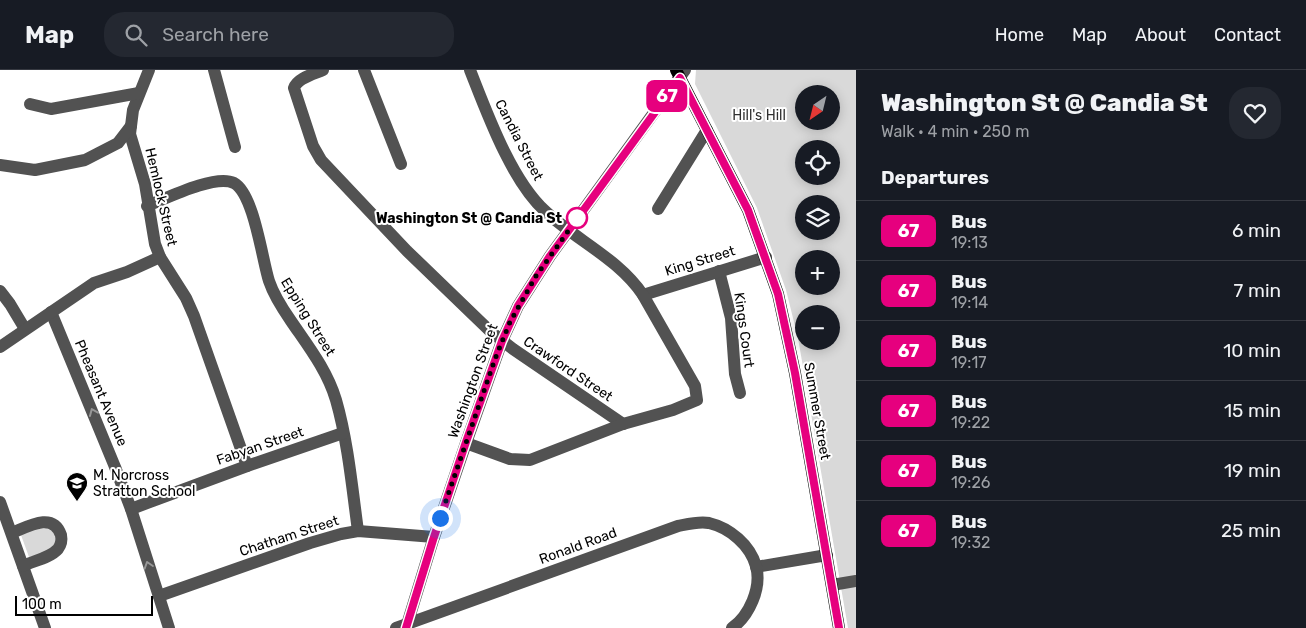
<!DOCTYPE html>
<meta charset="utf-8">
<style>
:root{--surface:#171b24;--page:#242831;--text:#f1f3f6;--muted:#9ea1a6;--line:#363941}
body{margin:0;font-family:Rubik,sans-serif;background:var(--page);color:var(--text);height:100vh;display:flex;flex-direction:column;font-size:19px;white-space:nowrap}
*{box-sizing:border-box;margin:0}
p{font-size:16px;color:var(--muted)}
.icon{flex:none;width:28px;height:28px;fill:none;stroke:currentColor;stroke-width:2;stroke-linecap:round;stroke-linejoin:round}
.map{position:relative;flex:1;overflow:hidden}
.side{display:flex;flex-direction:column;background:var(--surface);width:450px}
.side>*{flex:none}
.badge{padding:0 10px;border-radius:8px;font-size:18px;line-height:32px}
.needle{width:32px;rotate:215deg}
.buttons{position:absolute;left:795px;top:15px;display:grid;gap:10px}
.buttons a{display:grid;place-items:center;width:45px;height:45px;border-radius:50%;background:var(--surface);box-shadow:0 2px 12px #0003;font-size:25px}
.scale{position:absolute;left:15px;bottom:12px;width:138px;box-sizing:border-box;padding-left:5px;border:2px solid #000;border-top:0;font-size:14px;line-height:18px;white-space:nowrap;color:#000;-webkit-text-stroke:4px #fff;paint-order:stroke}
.you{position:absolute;width:25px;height:25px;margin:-12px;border:4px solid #fff;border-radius:50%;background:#1a73e8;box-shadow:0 0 0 8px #1a73e833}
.map>.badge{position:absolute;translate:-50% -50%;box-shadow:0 0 0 2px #fff}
h2{padding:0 25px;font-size:19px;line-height:45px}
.round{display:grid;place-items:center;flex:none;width:52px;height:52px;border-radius:20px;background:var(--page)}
.headline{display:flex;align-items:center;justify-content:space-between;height:85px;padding:0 25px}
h1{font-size:24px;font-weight:800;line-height:38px}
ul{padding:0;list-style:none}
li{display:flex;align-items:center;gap:15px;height:60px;padding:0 25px;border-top:1px solid var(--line)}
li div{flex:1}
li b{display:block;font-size:19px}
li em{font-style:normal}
li .badge{min-width:55px;font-weight:700;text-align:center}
header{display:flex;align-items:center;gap:30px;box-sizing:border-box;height:70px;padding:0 25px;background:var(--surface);border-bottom:1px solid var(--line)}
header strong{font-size:24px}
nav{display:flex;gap:28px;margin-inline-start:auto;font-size:18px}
.search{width:350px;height:45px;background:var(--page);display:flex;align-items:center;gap:12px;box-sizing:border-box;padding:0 18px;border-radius:20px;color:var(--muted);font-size:19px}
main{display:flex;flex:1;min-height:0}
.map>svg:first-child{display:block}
.green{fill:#d9d9d9;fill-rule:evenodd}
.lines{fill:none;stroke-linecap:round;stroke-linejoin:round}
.minor{stroke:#525252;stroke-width:12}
.major{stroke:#000;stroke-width:12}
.oneway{stroke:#979797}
.line-casing{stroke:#fff;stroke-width:11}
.line{stroke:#e6007e;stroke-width:8}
.walk{stroke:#000;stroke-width:5;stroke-dasharray:0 9}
.stop-dot{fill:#fff;stroke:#e6007e;stroke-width:2.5}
.labels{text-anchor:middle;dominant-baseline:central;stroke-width:4;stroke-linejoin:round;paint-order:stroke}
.park-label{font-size:14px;fill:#303030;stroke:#fff}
.street-label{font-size:14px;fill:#000;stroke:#fff}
.stop-label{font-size:14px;font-weight:bold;fill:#000;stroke:#fff;text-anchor:end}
.poi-label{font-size:14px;fill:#000;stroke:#fff;text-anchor:start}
</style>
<header>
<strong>Map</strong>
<div class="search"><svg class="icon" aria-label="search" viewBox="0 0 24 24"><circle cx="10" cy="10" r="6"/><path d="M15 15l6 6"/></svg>Search here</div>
<nav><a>Home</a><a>Map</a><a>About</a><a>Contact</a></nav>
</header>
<main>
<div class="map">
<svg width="856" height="558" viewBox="0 0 856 558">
<rect width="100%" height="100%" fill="#fff"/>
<g class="green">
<path d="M696,0H856V558H848L798,268L786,220L757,138L695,14ZM804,24H831V51H804ZM804,79H831V106H804ZM804,134H831V161H804ZM804,189H831V216H804ZM804,244H831V271H804Z"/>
<polygon points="46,458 54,462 57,470 51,481 29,487 21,465 33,460"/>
</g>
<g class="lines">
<g class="minor">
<polyline points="149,0 133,40 130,64 145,114 155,174 160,187 186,228 194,246 247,396"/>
<polyline points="214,0 235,77"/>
<path d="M323,0C314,4 297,8 294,18L313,76L321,90L407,181L491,262L513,279L623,354"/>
<polyline points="364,0 401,94"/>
<polyline points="30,34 51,39 139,23"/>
<polyline points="0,95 35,100 85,90 118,73 131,56"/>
<path d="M147,136C167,128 215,104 234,113C254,124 262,189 269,211C274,226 282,238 291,251C308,276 327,300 336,330C348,372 352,417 358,461"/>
<polyline points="658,139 707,60"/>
<polyline points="719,201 731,248 735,304 740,323"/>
<polyline points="0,221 10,234 25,259"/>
<polyline points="643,225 766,187"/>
<polyline points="51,242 115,397 131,439 169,558"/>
<polyline points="0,277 94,213 127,202 160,187"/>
<path d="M466,373L510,389L530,390L623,354L673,340L697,330L695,316L643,225C619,189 576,170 545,141C511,110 487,43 470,0"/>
<polyline points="0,432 45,558"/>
<polyline points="131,439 247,396 343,363"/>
<path d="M12,463C27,457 53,441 61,465C62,470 61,475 58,479C50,488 33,491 23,496"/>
<polyline points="756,497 827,485"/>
<polyline points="832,515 856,511"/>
<polyline points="159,526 310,473 341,464 358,461 434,467"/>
<path d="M396,558L678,456C688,454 699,451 709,453C730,458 750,475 756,496C762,518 749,546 732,558"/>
<polyline points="406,558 433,470 466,373 502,271 518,236 550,186 685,0"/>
</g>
<polyline class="major" points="676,0 748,140 778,224 795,303 839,558"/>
</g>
<defs><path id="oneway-chevron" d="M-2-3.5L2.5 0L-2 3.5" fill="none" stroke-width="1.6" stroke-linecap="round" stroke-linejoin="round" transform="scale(1.25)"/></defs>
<g class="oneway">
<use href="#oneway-chevron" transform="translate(93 342) rotate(-113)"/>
<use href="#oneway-chevron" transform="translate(148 495) rotate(-108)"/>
</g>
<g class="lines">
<g class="line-casing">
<polyline id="line" points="406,558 433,470 466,372 502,271 518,236 550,186 680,8 748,140 778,224 795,303 839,558"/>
</g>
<use href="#line" class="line"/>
<polyline class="walk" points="440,448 495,289 510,252 536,206 579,146 577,148"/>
</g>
<defs>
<g id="school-pin" transform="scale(1.125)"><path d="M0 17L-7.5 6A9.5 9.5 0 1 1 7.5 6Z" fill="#000" stroke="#fff"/><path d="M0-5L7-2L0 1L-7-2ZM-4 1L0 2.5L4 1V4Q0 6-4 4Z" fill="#fff"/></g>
</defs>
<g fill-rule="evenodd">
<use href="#school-pin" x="77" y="413"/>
</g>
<circle class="stop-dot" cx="577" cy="148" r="10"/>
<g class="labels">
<g class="park-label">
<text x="759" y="45">Hill's Hill</text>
</g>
<g class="street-label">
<text transform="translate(519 70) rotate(63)">Candia Street</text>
<text transform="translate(161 127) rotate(77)">Hemlock Street</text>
<text transform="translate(700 191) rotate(-17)">King Street</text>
<text transform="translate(308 247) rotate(58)">Epping Street</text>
<text transform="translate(744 260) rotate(82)">Kings Court</text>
<text transform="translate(568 299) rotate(34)">Crawford Street</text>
<text transform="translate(473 311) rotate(-70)">Washington Street</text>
<text transform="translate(101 323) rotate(67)">Pheasant Avenue</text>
<text transform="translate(817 341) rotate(80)">Summer Street</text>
<text transform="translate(260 376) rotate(-19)">Fabyan Street</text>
<text transform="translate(289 466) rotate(-18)">Chatham Street</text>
<text transform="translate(578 476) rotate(-20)">Ronald Road</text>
</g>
<g class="stop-label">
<text x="562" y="148">Washington St @ Candia St</text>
</g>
<g class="poi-label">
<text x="93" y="405">M. Norcross<tspan x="93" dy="16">Stratton School</tspan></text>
</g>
</g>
</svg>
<div class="buttons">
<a><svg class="needle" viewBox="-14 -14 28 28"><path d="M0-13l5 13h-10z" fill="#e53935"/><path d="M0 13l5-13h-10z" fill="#9ea1a6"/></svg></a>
<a><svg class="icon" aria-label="locate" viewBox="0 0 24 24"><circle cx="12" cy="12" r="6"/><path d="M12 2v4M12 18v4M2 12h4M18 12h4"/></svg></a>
<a><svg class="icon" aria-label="layers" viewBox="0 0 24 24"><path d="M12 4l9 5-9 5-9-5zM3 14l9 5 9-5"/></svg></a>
<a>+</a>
<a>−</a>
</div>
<div class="scale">100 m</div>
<div class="you" style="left:440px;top:448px"></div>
<b class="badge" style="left:667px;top:26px;background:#e6007e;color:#fff">67</b>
</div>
<section class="side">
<div class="headline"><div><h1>Washington St @ Candia St</h1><p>Walk · 4 min · 250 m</p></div><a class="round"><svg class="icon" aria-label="heart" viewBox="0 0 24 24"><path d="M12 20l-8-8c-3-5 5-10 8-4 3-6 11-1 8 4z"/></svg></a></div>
<h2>Departures</h2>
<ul>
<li><span class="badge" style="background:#e6007e;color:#fff">67</span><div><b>Bus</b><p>19:13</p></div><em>6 min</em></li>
<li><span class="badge" style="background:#e6007e;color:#fff">67</span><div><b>Bus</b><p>19:14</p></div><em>7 min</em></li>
<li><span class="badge" style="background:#e6007e;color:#fff">67</span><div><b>Bus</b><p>19:17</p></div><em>10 min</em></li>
<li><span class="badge" style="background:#e6007e;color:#fff">67</span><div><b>Bus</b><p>19:22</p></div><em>15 min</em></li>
<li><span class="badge" style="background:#e6007e;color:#fff">67</span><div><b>Bus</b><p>19:26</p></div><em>19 min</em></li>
<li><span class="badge" style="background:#e6007e;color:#fff">67</span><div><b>Bus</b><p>19:32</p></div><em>25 min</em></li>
</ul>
</section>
</main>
